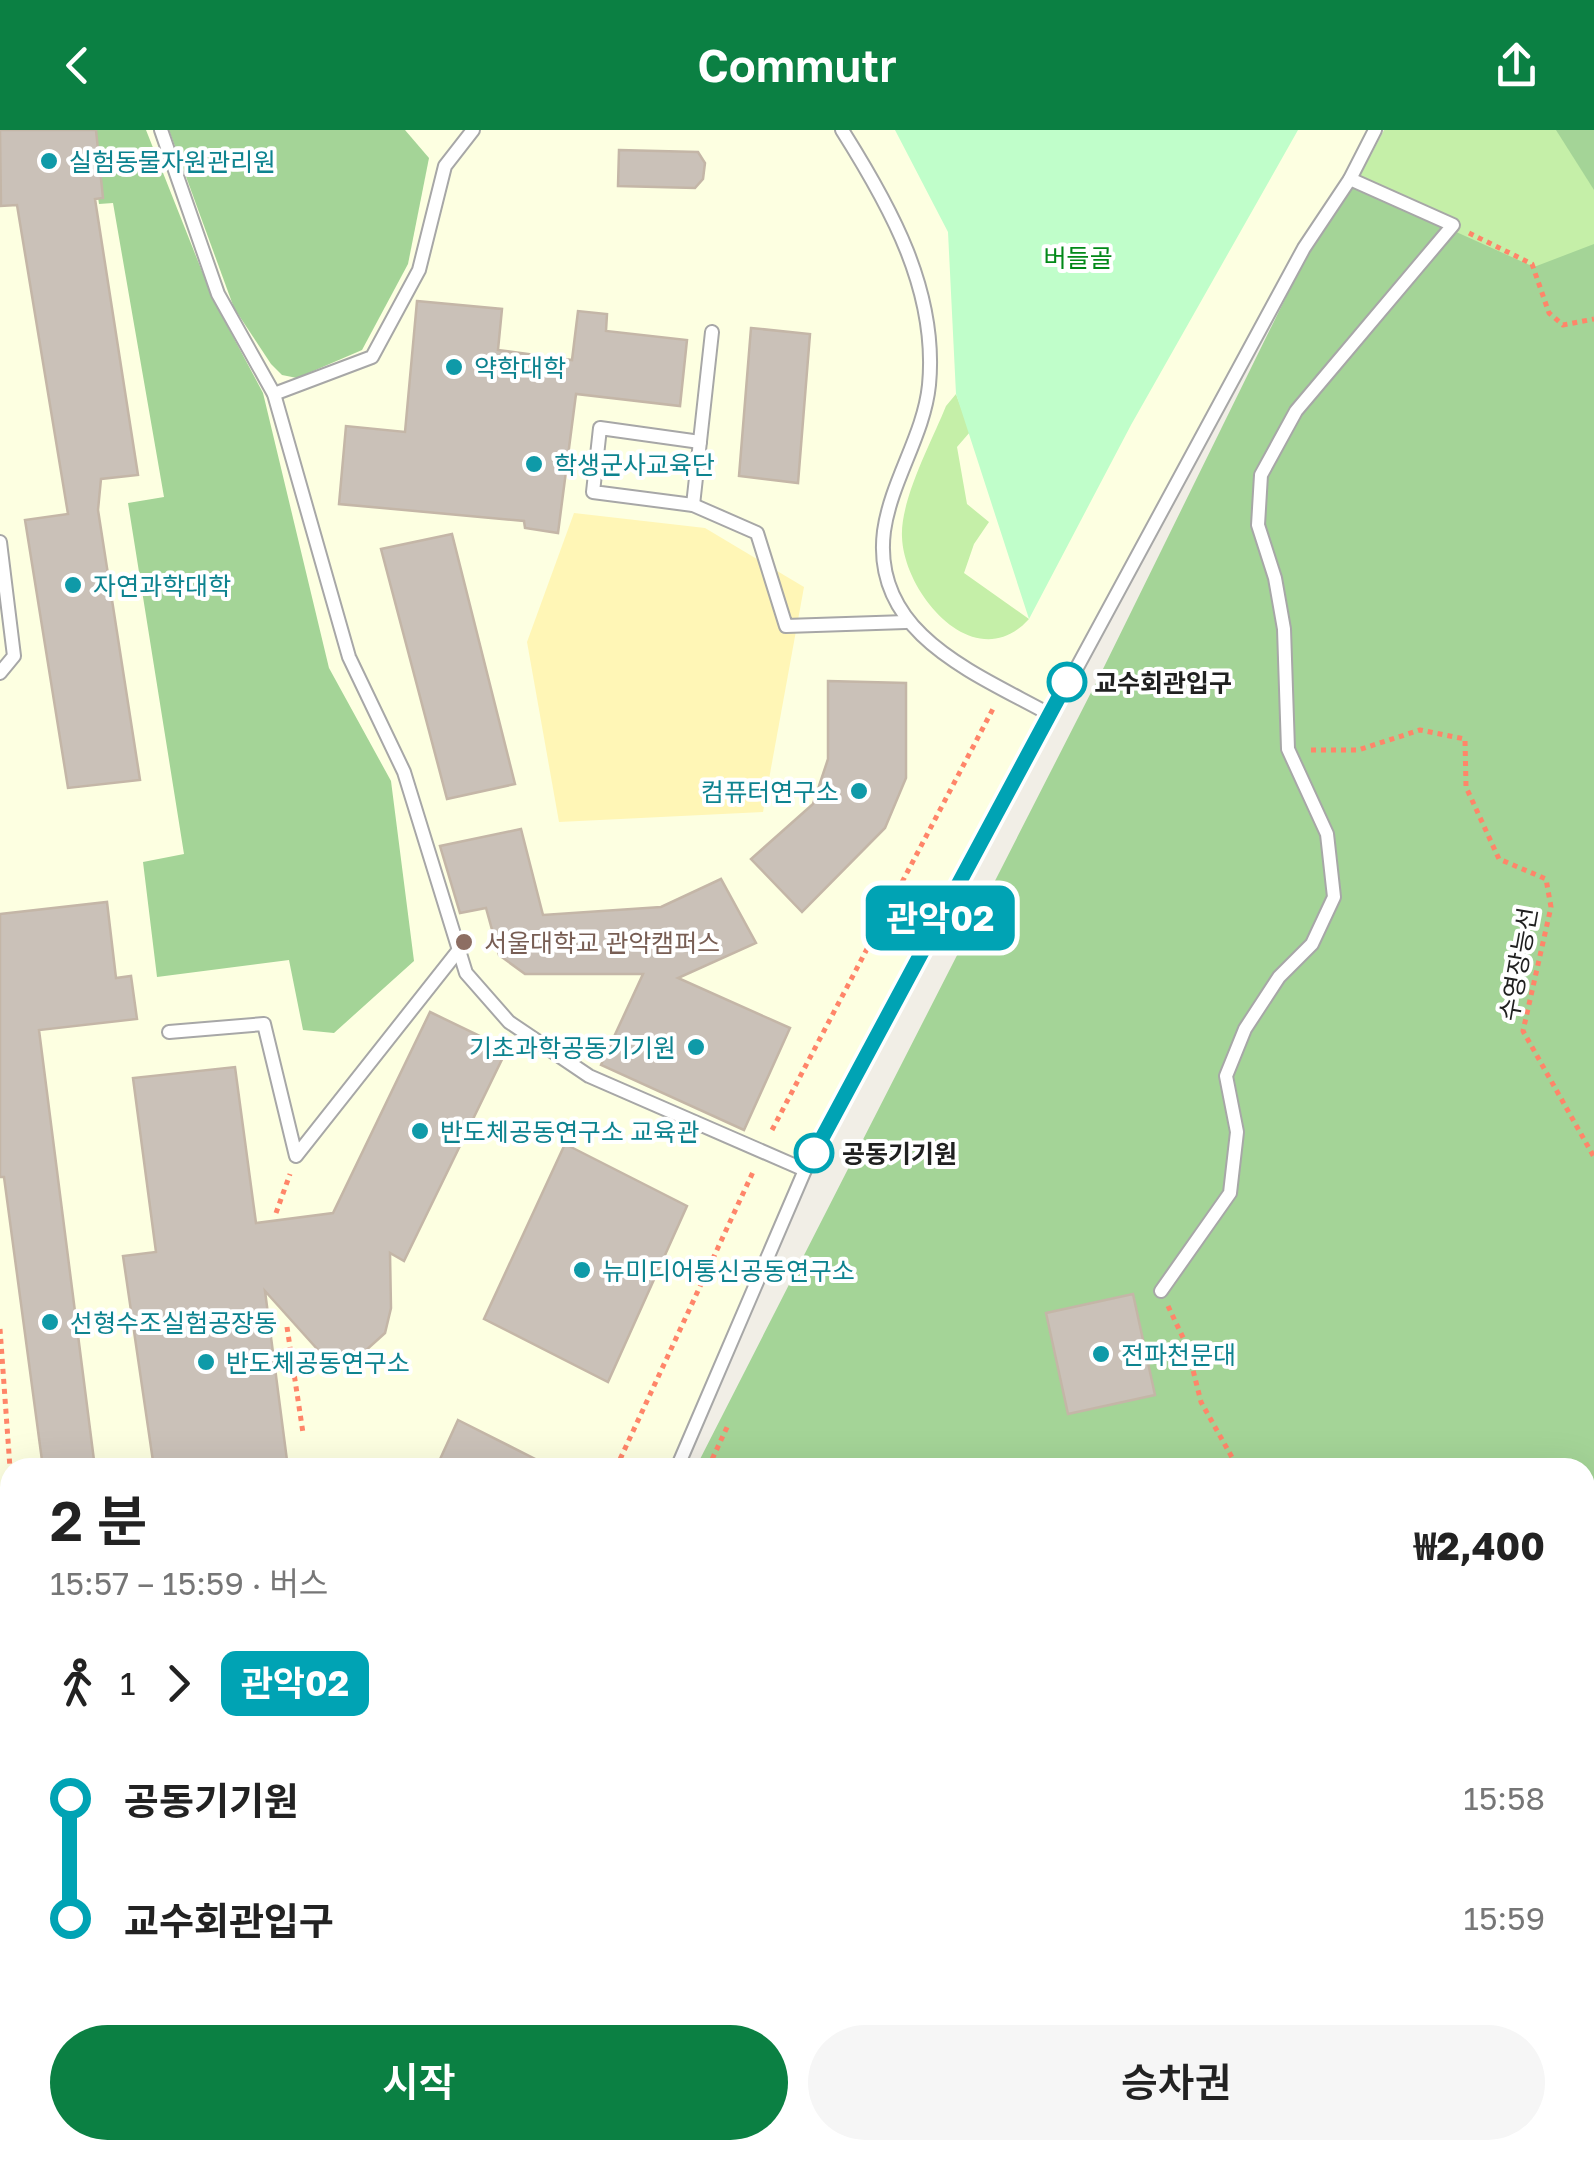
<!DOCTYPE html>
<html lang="ko">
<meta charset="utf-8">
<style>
:root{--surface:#fff;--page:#f6f6f6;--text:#222;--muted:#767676;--accent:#0b8043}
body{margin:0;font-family:"Golos Text","Noto Sans KR",sans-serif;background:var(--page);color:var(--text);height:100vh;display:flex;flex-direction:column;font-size:38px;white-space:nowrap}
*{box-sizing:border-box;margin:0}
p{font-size:32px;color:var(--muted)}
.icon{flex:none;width:55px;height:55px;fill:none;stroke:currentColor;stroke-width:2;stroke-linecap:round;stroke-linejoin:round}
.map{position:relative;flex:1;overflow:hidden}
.drawer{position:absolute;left:0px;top:1328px;width:1595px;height:702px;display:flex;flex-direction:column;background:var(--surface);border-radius:30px 30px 0 0;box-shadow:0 10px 40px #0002}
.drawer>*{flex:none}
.badge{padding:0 20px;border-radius:15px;font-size:35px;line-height:65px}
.map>.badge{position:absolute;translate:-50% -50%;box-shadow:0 0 0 5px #fff}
.legs{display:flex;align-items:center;gap:15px;height:110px;padding:0 50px;font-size:32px}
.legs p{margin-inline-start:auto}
.head{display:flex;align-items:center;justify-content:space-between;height:170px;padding:0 50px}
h1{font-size:55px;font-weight:600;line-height:75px}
.action{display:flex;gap:20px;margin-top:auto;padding:20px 50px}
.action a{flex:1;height:115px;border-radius:60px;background:var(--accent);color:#fff;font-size:40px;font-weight:600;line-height:115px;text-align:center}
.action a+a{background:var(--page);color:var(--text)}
ul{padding:0 50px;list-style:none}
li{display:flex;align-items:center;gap:35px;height:120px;font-size:38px}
li i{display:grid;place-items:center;width:15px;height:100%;margin:0 12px;background:currentColor}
li i::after{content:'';width:25px;height:25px;margin:-12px;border:8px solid;border-radius:50%;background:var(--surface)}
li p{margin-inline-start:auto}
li:first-child i{background:linear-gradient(#0000 50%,currentColor 0)}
li:last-child i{background:linear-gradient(currentColor 50%,#0000 0)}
header{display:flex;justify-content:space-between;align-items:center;height:130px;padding:0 50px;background:var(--accent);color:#fff;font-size:45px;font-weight:600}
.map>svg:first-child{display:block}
.education{fill:#fdffe1}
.grass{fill:#c5efa8}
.forest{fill:#a4d497}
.sand{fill:#fff6b6}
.park{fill:#c0feca}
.building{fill:#cac1b8;stroke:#c4b6a7;stroke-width:2.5}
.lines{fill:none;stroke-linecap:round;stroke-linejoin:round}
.lane-casing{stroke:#a7a7a7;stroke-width:16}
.path{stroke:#ff8569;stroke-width:5;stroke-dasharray:5 5;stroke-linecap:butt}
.lane{stroke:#fff;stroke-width:12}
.line-1-casing{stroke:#fff;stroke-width:22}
.line-1{stroke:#00a3b4;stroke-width:15}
.culture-dot{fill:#0f9aa8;stroke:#fff;stroke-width:4}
.stop-1-dot{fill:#fff;stroke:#00a3b4;stroke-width:5}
.education-dot{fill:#8d6e63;stroke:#fff;stroke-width:4}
.labels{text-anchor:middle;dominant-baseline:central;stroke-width:8;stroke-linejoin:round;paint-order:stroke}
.culture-label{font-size:25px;fill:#0d838f;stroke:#fff;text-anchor:start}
.park-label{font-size:25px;fill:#038919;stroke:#fff}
.stop-label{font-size:25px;font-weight:bold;fill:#202020;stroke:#fff;text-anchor:start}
.education-label{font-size:25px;fill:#785e54;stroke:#fff;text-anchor:start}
.street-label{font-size:25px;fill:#202020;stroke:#fff}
</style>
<header><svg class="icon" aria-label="back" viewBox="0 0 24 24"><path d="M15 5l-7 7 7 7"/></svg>Commutr<svg class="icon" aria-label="share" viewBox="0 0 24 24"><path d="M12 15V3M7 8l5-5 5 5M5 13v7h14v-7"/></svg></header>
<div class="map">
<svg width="1594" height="2028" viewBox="0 0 1594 2028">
<rect width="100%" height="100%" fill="#f1eee6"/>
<polygon class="education" points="0,0 1375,0 1304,118 805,1040 689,1314 671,1337 10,1338 10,2020 394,2020 391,2028 0,2028"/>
<g class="grass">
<polygon points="1384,0 1557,0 1594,59 1594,130 1543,150 1351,63"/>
<path d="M956,264L970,302L957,317L967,374L989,392L974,414L964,443L1029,489C976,548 904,465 902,407C900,370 932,311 946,276Z"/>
</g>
<g class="forest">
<polygon points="88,0 146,0 213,169 263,263 329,538 391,651 414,831 334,903 303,900 289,830 157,847 143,732 184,724 128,373 164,367 113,73 99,74"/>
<polygon points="169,0 405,0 429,28 408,134 362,220 297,248 282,245 271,234 234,178"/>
<polygon points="1556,0 1594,0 1594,60"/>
<polygon points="1343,51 1534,137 1594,114 1594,2028 406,2028 408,2020 1585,2020 1585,1338 696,1337 1103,539"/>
</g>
<polygon class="sand" points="574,383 705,398 804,457 763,682 559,692 527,512"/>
<g class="park">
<polygon points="895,0 1298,0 1131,295 1029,489 956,264 948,102"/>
<polygon points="10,1577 10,1878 0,1869 0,1578"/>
<polygon points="0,1908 10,1915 10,2020 369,2020 367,2028 0,2028"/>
</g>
<g class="building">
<polygon points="0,0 96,0 103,68 95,69 138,345 101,349 98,380 140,650 68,658 25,390 68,384 17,75 1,76"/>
<polygon points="619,20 698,22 705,33 703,49 695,58 618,56"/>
<polygon points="417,171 502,179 498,220 572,230 578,181 607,184 606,201 687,210 680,276 576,264 558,403 525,398 524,391 339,374 346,296 405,302"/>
<polygon points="751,198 810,204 798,353 739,346"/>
<polygon points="452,404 515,654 447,669 381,419"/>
<polygon points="828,551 906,553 906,648 885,698 802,782 751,729 813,674 828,629"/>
<polygon points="521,699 543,785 661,777 721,749 756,813 678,848 790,898 744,1000 601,935 643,844 525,844 499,825 486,778 460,783 440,716"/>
<polygon points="107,772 116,848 131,846 137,889 39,900 95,1338 43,1338 4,1047 0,1047 0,784"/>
<polygon points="430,882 507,919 404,1131 390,1123 391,1178 385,1203 363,1223 342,1231 319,1221 265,1161 288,1338 154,1338 123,1126 156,1122 133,948 235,937 256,1093 333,1083"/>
<polygon points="565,1014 687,1076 608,1252 484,1189"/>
<polygon points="1133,1164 1155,1265 1068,1284 1046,1183"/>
<polygon points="458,1290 553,1338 436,1338"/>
</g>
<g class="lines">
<g class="lane-casing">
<g id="lane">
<polyline points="161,0 218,164 274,264 349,527 404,642 466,843 509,892 589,946 805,1040"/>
<path d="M842,0C890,76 938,161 929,255C924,305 891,351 884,401C871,504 975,543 1049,584"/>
<polyline points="274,264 372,227 419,140 445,36 473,0"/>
<polyline points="700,312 600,298 593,362 693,375 757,403 786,496 906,492"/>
<polyline points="693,375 712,202"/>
<polyline points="0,412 14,526 0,543"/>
<polyline points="169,902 264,894 296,1026 458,821"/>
<polyline points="1161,1161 1230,1063 1237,1002 1226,946 1245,899 1279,847 1312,814 1334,767 1327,704 1288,619 1284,499 1275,448 1258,395 1261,345 1296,281 1453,95 1350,49"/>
<polyline points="677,1338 805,1040 1304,118 1350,49 1375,0"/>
<polyline points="0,1892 10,1898"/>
<polyline points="391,2028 394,2020"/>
</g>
</g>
<g class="path">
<polyline points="1469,103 1532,134 1549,183 1563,195 1594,189"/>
<polyline points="1311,620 1358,620 1420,600 1465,609 1466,657 1499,729 1546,749 1551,777 1523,901 1594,1027"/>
<polyline points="772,1000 995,575"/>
<polyline points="276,1083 290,1044"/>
<polyline points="1168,1176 1187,1216 1201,1272 1238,1338"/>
<polyline points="287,1197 303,1303"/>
<polyline points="0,1199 10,1338"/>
<polyline points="616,1338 753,1042"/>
<polyline points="708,1338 729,1293"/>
<polyline points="0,1513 10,1500"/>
<polyline points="705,2020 726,2028"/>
<polyline points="417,2028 419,2020"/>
<polyline points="1159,2028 1182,2020"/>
</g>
<use href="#lane" class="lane"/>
</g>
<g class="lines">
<g class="line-1-casing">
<polyline id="line-1" points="814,1023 1067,552"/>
</g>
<use href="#line-1" class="line-1"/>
</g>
<g class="culture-dot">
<circle cx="49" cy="31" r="10"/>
<circle cx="454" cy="237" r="10"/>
<circle cx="534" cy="334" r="10"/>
<circle cx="73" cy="455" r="10"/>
<circle cx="859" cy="661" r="10"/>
<circle cx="696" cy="917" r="10"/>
<circle cx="420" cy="1001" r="10"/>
<circle cx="582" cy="1140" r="10"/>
<circle cx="50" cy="1192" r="10"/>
<circle cx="1101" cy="1224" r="10"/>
<circle cx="206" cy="1232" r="10"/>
</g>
<g class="stop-1-dot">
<circle cx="1067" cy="552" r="18"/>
<circle cx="814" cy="1023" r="18"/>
</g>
<circle class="education-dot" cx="464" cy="812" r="10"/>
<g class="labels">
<g class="culture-label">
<text x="69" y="31">실험동물자원관리원</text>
<text x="474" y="237">약학대학</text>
<text x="554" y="334">학생군사교육단</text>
<text x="93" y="455">자연과학대학</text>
<text x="839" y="661" text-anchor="end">컴퓨터연구소</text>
<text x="676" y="917" text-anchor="end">기초과학공동기기원</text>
<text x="440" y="1001">반도체공동연구소 교육관</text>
<text x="602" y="1140">뉴미디어통신공동연구소</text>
<text x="70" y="1192">선형수조실험공장동</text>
<text x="1121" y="1224">전파천문대</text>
<text x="226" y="1232">반도체공동연구소</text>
</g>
<g class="park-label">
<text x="1078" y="127">버들골</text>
</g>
<g class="stop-label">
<text x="1094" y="552">교수회관입구</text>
<text x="842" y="1023">공동기기원</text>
</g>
<g class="education-label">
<text x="484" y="812">서울대학교 관악캠퍼스</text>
</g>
<g class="street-label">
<text transform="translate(1518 834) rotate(-80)">수영장능선</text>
</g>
</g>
</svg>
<b class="badge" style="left:940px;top:788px;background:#00a3b4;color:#fff">관악02</b>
<section class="drawer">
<div class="head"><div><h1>2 분</h1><p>15:57 – 15:59 · 버스</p></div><b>₩2,400</b></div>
<div class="legs"><svg class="icon" aria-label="walk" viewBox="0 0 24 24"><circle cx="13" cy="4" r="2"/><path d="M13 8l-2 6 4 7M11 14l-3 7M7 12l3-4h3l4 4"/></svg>1<svg class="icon" aria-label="forward" viewBox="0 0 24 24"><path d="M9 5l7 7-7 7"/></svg><b class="badge" style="background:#00a3b4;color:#fff">관악02</b></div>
<ul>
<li><i style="color:#00a3b4"></i><b>공동기기원</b><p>15:58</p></li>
<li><i style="color:#00a3b4"></i><b>교수회관입구</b><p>15:59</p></li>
</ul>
<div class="action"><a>시작</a><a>승차권</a></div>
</section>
</div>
